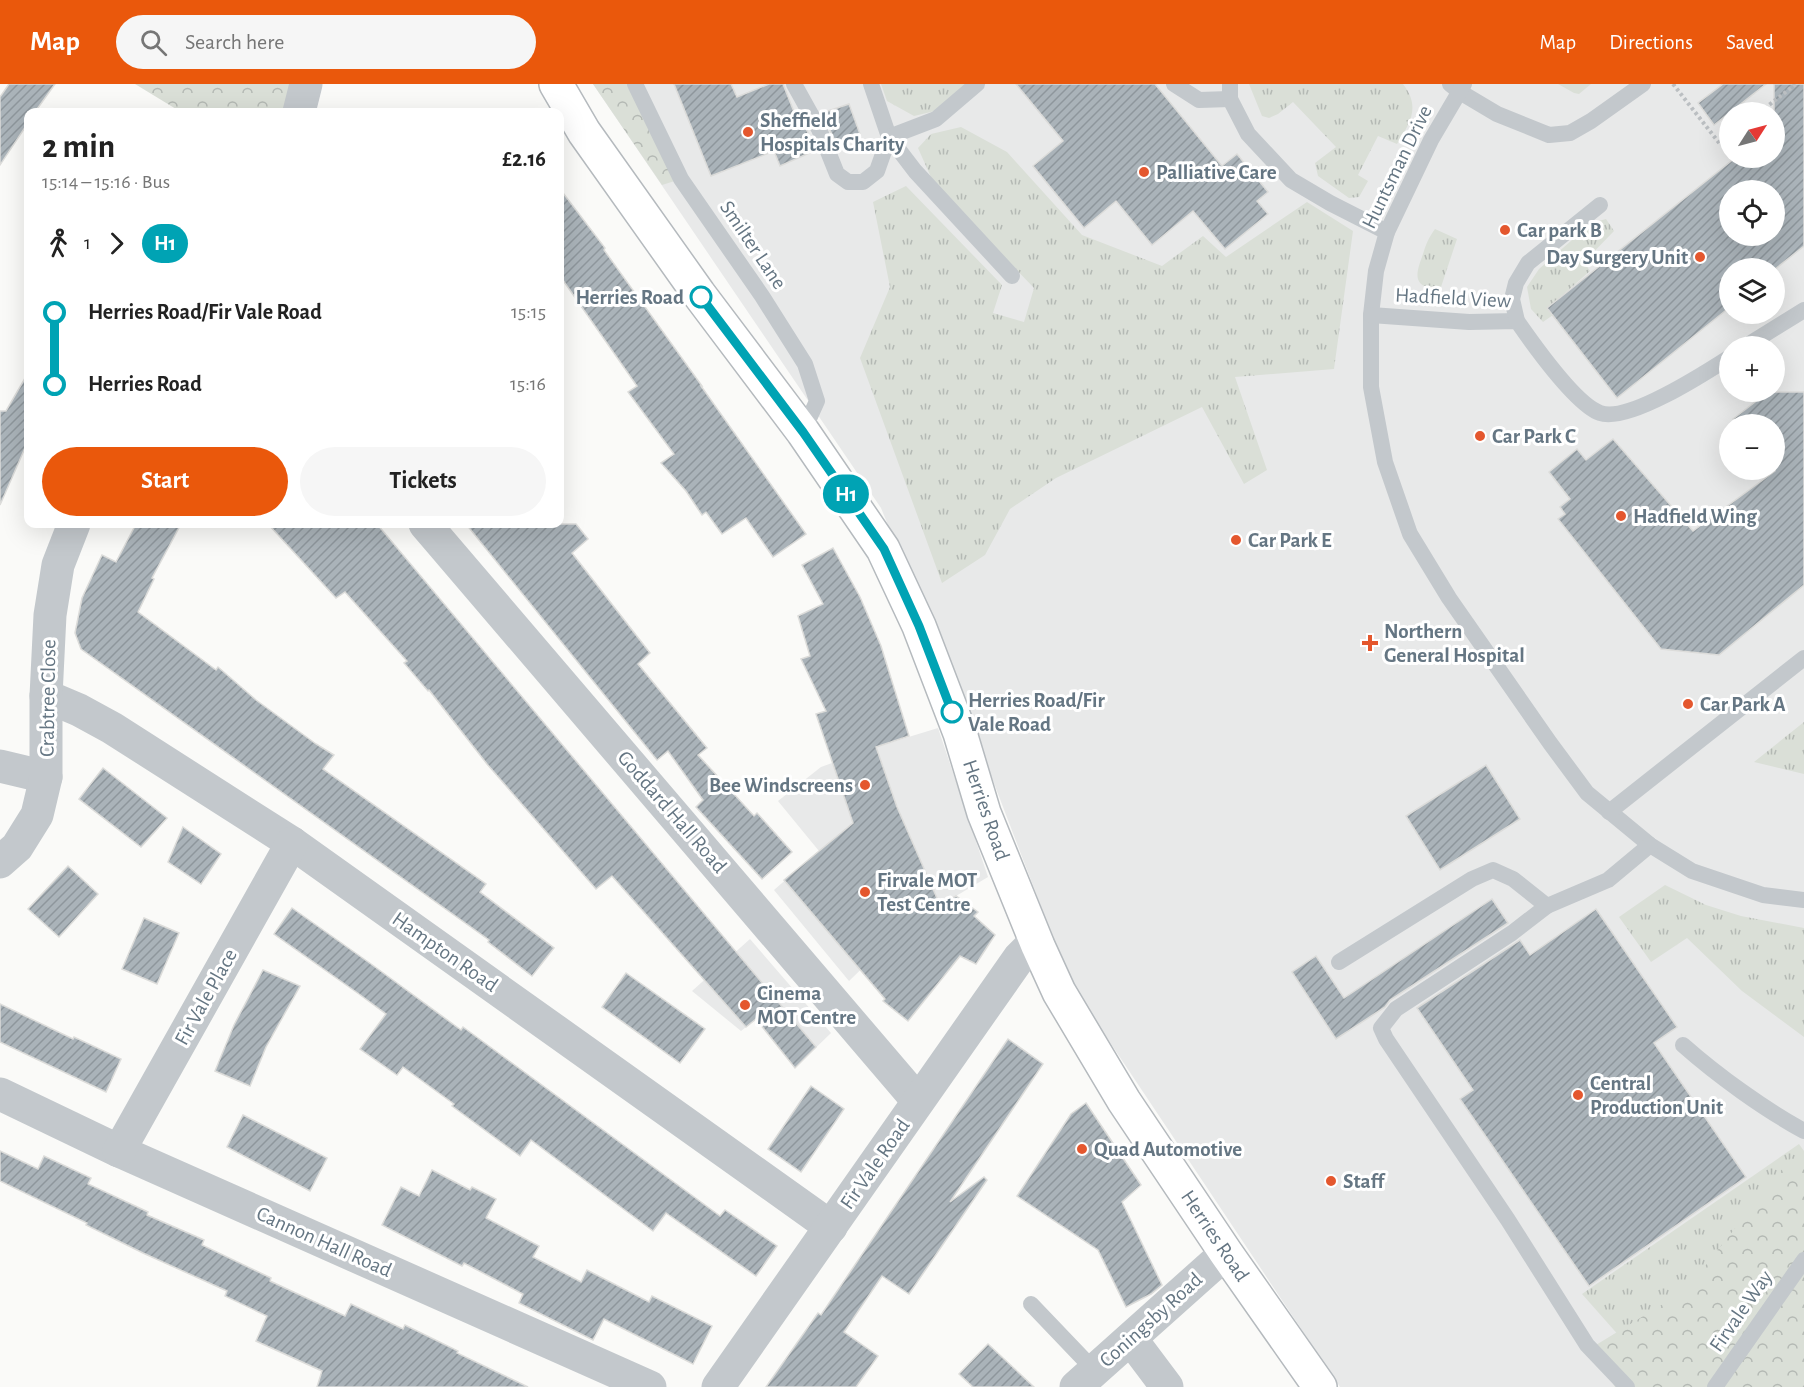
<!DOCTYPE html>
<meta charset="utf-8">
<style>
:root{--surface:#fff;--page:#f6f6f6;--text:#222;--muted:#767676;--accent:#ea580c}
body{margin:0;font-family:"Alegreya Sans",sans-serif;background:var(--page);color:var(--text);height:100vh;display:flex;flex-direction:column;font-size:22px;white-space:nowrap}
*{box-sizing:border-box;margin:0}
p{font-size:20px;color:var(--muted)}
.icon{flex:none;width:33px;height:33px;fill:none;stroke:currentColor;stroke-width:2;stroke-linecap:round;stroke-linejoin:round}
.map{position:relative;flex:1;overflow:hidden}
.panel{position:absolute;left:24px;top:24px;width:540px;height:420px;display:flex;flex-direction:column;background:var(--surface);border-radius:12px;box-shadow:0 6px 24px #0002}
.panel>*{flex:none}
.badge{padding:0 12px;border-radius:20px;font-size:21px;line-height:39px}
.needle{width:39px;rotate:54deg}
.buttons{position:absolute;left:1719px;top:18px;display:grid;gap:12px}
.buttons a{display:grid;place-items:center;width:66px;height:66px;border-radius:50%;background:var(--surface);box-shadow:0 6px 24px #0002;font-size:30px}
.map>.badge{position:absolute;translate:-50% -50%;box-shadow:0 0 0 3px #fff}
.legs{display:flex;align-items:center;gap:9px;height:66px;padding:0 18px;font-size:20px}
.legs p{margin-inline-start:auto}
.summary{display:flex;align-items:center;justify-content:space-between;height:102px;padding:0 18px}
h1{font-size:33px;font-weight:700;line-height:45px}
.action{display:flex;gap:12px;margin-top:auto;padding:12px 18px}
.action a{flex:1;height:69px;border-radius:36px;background:var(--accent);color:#fff;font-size:24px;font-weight:700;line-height:69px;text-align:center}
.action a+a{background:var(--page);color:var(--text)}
ul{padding:0 18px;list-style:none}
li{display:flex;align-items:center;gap:21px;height:72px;font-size:22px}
li i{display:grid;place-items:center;width:9px;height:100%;margin:0 8px;background:currentColor}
li i::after{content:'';width:15px;height:15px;margin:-8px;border:4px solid;border-radius:50%;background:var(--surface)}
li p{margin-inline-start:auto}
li:first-child i{background:linear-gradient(#0000 50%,currentColor 0)}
li:last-child i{background:linear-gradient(currentColor 50%,#0000 0)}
header{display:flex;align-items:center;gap:36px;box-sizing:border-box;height:84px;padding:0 30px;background:var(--accent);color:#fff}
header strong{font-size:28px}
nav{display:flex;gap:33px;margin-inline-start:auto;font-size:21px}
.search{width:420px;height:54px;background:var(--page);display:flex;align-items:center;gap:15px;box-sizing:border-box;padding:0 21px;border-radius:33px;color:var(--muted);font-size:22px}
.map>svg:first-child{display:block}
.built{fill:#e8e9e9;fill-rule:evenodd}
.grass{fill:url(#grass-tufts)}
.forest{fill:url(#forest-crowns)}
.building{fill:url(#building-hatch);stroke:#dcdcda;stroke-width:1.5;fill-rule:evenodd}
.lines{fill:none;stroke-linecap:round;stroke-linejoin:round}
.primary-casing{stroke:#b5babe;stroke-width:36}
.path{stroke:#bbbfc2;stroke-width:4;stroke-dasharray:3 3;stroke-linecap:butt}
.lane{stroke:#c3c8cc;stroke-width:16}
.street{stroke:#c3c8cc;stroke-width:33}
.primary{stroke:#fff;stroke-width:33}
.line-1-casing{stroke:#fff;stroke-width:14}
.line-1{stroke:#00a3b4;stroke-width:9}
.poi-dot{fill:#e4572e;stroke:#fff;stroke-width:2}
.stop-1-dot{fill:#fff;stroke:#00a3b4;stroke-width:3}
.labels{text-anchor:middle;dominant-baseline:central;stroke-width:6;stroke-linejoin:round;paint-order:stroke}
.poi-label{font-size:21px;font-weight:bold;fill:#657683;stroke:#fff;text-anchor:start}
.street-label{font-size:21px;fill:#657683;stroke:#fff}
.stop-label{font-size:21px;font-weight:bold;fill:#657683;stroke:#fff;text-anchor:end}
</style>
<header>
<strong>Map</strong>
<div class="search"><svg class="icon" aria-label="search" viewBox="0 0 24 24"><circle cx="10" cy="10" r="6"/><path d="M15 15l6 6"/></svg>Search here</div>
<nav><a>Map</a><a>Directions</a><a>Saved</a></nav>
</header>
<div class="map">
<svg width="1804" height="1303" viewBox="0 0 1804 1303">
<defs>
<pattern id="grass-tufts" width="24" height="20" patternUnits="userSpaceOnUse" patternTransform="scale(1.5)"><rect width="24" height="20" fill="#dadfd7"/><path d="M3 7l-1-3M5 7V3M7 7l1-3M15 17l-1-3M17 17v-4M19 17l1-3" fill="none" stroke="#b4b9b4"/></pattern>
<pattern id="forest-crowns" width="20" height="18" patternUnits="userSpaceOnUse" patternTransform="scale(1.5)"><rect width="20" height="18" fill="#dadfd7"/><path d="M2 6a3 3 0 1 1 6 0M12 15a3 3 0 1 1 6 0" fill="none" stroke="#b4b9b4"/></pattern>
<pattern id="building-hatch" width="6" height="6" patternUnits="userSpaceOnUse" patternTransform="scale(1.5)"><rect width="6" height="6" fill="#aab3b9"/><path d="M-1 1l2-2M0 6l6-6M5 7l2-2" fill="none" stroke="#8e969c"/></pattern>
</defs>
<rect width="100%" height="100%" fill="#fafaf8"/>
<g class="built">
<path d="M593,0H1804V1303H1340L1085,921L1066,888L992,694L881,424ZM1730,28H1774V74H1730ZM1730,106H1774V152H1730ZM1730,184H1774V230H1730ZM1730,262H1774V308H1730ZM1730,340H1774V386H1730Z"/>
<polygon points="938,644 988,793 956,812 883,864 849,897 774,806 819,767 778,717 821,683 876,663"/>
<polygon points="750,855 831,949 795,984 756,935 741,947 692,907"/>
</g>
<g class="grass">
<polygon points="881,0 968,0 935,27 914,32 887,17"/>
<path d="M1249,0H1403C1421,23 1410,39 1397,60L1378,52L1358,91L1368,97L1359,113L1349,114L1318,92L1315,79L1336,63L1293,18L1278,30L1269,34L1262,32Z"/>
<polygon points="1558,0 1591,0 1579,10 1574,9"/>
<polygon points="961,43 1007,68 1082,151 1162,182 1203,152 1226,173 1307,118 1353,147 1334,285 1235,293 1267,386 1244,400 1202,323 1056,394 1010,425 985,471 942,499 860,274 890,203 873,118 906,102 1002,201 993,229 1024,238 1034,204 934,100 918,64 931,50"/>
<polygon points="1606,135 1614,147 1584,178 1590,187 1548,224 1553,231 1543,238 1531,225 1527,203 1539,185 1580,149 1595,138"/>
<path d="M1435,145L1457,155L1440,206C1412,203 1415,192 1423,170C1426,160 1429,153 1435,145Z"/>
<polygon points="1804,638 1804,690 1754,678"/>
<polygon points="1665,801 1706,821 1741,832 1804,844 1804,953 1742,907 1687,854 1651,878 1619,833"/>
<polygon points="1799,1060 1804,1067 1804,1103 1644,1280 1582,1210"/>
</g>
<g class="forest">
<polygon points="135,0 293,0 285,28 181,28"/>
<polygon points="593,0 635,0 681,95 662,101"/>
<polygon points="1791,1074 1804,1079 1804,1303 1615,1303 1591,1264 1686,1206"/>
</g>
<g class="building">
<polygon points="9,0 55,0 35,28 28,28 28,39 0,81 0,13"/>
<polygon points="674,0 731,0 737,13 769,0 783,0 798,38 802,36 816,66 780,82 774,67 711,92"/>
<polygon points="1016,0 1155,0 1222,82 1237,70 1268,108 1257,117 1268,130 1225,165 1193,127 1152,161 1116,117 1084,144 1033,82 1063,57"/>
<polygon points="1723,0 1766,0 1714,41 1698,19"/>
<path d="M1774,0H1804V162L1774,186V184H1730V223L1617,314L1547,224L1735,74H1774ZM1730,106H1774V152H1730Z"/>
<polygon points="849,20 860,50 836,59 822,29"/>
<polygon points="560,105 605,164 604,166 702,302 701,302 806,450 773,473 746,434 722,450 706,428 702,431 686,407 661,379 674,370 628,308 637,302 560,192"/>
<polygon points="28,289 28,357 0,421 0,327 6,327"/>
<polygon points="1768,308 1804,308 1804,501 1719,571 1661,565 1558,435 1565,430 1560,423 1570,415 1549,388 1577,365 1586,376 1613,355 1693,447 1775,387 1774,340 1738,340 1733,335"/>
<polygon points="136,440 181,440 152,494 154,495 138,528 216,586 218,583 256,616 316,660 334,671 323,685 486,800 480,808 554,864 532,892 488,858 489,856 81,565 75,549 82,514 102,471 116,478"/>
<polygon points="268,440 377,440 816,963 795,984 756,935 746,943 612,792 596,805 487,680 429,606 428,607 404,579 407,577 345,508 336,514"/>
<polygon points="466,440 576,440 588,455 572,469 650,569 638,580 707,664 698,671 754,732 757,729 792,768 762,795 696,723 703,716 668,667 657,676"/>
<polygon points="833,464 860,513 881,562 909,652 876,663 897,723 940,821 956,812 978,828 974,832 995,851 976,880 960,872 908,937 883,917 885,915 784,796 853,739 816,630 826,627 801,575 810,572 798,532 823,520 802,481"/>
<polygon points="1486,681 1520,735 1440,786 1406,732"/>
<polygon points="103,684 167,734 141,763 79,715"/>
<polygon points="183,743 221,770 201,800 168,778"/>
<polygon points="68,782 98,810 59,853 28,825"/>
<polygon points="1492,815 1508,839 1390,916 1385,923 1336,955 1292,888 1316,872 1344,914"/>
<polygon points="292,824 371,880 461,946 463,943 720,1132 725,1126 777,1162 756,1192 666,1129 653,1147 531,1056 520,1072 452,1022 454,1020 403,983 397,991 360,965 386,930 359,910 274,850"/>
<polygon points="1596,825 1677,943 1654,959 1746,1093 1589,1202 1460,1015 1473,1006 1417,924 1520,856 1530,871"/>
<polygon points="144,834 179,849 157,900 122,885"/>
<polygon points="263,886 300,902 266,963 250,1002 215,987 234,941"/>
<polygon points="626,889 705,945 680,979 602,923"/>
<polygon points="0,920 73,955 74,953 121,975 106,1008 0,958"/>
<polygon points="1008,955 1043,980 950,1118 984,1093 987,1096 909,1210 882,1192 844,1248 878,1272 856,1303 766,1303 818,1229 821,1231"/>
<polygon points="811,1002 844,1025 801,1088 768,1065"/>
<polygon points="1086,1019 1141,1101 1122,1118 1162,1201 1151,1210 1126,1223 1098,1166 1017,1112 1071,1030"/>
<polygon points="243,1031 327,1074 310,1107 227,1063"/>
<polygon points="0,1067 38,1085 44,1072 91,1094 88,1100 148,1128 147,1131 204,1156 202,1161 271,1194 270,1197 345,1232 351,1220 403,1245 405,1241 458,1267 457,1269 528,1303 317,1303 322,1287 256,1257 267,1232 225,1212 227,1207 143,1169 86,1141 87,1139 0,1097"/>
<polygon points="432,1086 470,1106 472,1103 496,1115 486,1134 539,1162 533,1173 581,1198 587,1186 649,1218 652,1212 712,1242 693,1280 604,1235 593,1256 519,1219 523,1210 464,1179 462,1182 382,1141 401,1103 419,1112"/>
<polygon points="988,1260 1034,1303 973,1303 959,1290"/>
</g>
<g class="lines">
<g class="primary-casing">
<polyline id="primary" points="556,0 584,48 699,210 803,348 883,465 919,542 960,649 984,729 1038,862 1059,908 1124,1017 1226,1169 1320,1303"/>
</g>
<g class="path">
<polyline points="1673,0 1720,60 1730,52"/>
<polyline points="1760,28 1796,0"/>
</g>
<g class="lane">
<polyline points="635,0 681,95 762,212 805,280 817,317 803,348"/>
<polyline points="794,0 819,45 837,90 848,98 863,98 877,87 889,53 871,0"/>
<polyline points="977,0 936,35 889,53 915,87 1012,192"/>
<polyline points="1174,0 1199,16 1230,15"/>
<polyline points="1230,0 1230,15 1248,50 1291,96 1330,119 1387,148"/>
<polyline points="1450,0 1460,8 1497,30 1549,51 1570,49 1591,37 1643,0"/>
<polyline points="1464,0 1431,56 1387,148 1376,187 1371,231 1371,303 1385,378 1410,450 1449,514 1550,659 1587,709 1650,761 1692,787 1763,811 1804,816"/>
<path d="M1371,231L1469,238L1517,237C1533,260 1575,320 1600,329C1628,339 1705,289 1730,273"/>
<polyline points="1517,237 1512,215 1516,199 1528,179 1600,121"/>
<polyline points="1746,262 1804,226"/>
<polyline points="1609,728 1804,574"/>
<polyline points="1339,878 1472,795 1493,786 1513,795 1547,822"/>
<path d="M1683,961C1718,992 1764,1025 1804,1047"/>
<polyline points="1031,1220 1095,1287"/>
<polyline points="1627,1303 1587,1261 1508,1136 1386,955 1381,944 1396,925 1512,849 1547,822 1608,796 1650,761"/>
<polyline points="1715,1303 1804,1176"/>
</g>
<g class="street">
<polyline points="299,28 306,0"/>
<polyline points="425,440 918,1017"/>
<polyline points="46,612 79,626 112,644 292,759 831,1143"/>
<polyline points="0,682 46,693"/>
<polyline points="0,778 17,763 37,731 46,693 46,612 50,531 58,481 74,440"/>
<polyline points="0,1010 119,1067 650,1303"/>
<polyline points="119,1067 292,759"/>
<polyline points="1131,1255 1167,1303"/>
<polyline points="718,1303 1019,874 1027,866 1038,862"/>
<polyline points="1076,1303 1226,1169"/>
</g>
<use href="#primary" class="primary"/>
</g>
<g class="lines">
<g class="line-1-casing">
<polyline id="line-1" points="701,213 803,348 884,465 919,542 952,628"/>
</g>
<use href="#line-1" class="line-1"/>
</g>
<g class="poi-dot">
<circle cx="748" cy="48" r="6"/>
<circle cx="1144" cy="88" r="6"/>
<circle cx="1505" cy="146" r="6"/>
<circle cx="1700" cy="173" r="6"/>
<circle cx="1480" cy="352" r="6"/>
<circle cx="1621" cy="432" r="6"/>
<circle cx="1236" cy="456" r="6"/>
<path d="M1367 550h6v6h6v6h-6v6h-6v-6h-6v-6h6z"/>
<circle cx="1688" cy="620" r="6"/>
<circle cx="865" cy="701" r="6"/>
<circle cx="865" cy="808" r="6"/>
<circle cx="745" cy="921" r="6"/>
<circle cx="1578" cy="1011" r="6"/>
<circle cx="1082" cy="1065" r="6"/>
<circle cx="1331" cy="1097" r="6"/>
</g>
<g class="stop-1-dot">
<circle cx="701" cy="213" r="10"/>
<circle cx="952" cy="628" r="10"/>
</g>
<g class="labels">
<g class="poi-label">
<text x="760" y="36">Sheffield<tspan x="760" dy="24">Hospitals Charity</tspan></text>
<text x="1156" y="88">Palliative Care</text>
<text x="1517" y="146">Car park B</text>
<text x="1688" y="173" text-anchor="end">Day Surgery Unit</text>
<text x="1492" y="352">Car Park C</text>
<text x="1633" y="432">Hadfield Wing</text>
<text x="1248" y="456">Car Park E</text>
<text x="1384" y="547">Northern<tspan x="1384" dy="24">General Hospital</tspan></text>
<text x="1700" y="620">Car Park A</text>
<text x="853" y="701" text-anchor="end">Bee Windscreens</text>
<text x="877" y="796">Firvale MOT<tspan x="877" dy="24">Test Centre</tspan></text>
<text x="757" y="909">Cinema<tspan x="757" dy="24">MOT Centre</tspan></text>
<text x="1590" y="999">Central<tspan x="1590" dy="24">Production Unit</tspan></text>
<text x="1094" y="1065">Quad Automotive</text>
<text x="1343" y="1097">Staff</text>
</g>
<g class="street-label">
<text transform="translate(1397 83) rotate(-64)">Huntsman Drive</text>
<text transform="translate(753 161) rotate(56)">Smilter Lane</text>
<text transform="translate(1453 214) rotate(3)">Hadfield View</text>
<text transform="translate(48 614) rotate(-89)">Crabtree Close</text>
<text transform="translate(986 726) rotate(71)">Herries Road</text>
<text transform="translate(672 728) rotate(49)">Goddard Hall Road</text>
<text transform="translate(445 868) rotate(35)">Hampton Road</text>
<text transform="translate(206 913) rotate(-61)">Fir Vale Place</text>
<text transform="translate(875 1080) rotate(-55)">Fir Vale Road</text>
<text transform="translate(1215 1152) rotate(56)">Herries Road</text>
<text transform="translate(324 1158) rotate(24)">Cannon Hall Road</text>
<text transform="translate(1741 1227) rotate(-55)">Firvale Way</text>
<text transform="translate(1151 1236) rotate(-42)">Coningsby Road</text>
</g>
<g class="stop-label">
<text x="684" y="213">Herries Road</text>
<text x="968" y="616" text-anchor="start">Herries Road/Fir<tspan x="968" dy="24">Vale Road</tspan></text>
</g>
</g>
</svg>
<div class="buttons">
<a><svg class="needle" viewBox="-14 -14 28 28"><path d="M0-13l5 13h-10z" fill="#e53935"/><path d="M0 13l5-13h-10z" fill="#767676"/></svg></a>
<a><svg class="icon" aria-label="locate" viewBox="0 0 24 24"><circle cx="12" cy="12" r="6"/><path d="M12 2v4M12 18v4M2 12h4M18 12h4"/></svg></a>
<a><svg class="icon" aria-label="layers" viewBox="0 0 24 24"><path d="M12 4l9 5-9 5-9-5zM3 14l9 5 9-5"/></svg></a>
<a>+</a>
<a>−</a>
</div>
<b class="badge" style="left:846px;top:410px;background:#00a3b4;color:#fff">H1</b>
<section class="panel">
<div class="summary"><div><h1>2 min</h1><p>15:14 – 15:16 · Bus</p></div><b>£2.16</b></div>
<div class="legs"><svg class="icon" aria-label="walk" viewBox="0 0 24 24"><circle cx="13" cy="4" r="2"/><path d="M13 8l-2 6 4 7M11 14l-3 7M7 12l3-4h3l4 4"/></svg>1<svg class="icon" aria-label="forward" viewBox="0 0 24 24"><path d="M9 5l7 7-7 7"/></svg><b class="badge" style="background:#00a3b4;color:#fff">H1</b></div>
<ul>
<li><i style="color:#00a3b4"></i><b>Herries Road/Fir Vale Road</b><p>15:15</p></li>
<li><i style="color:#00a3b4"></i><b>Herries Road</b><p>15:16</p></li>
</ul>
<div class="action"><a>Start</a><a>Tickets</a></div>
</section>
</div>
